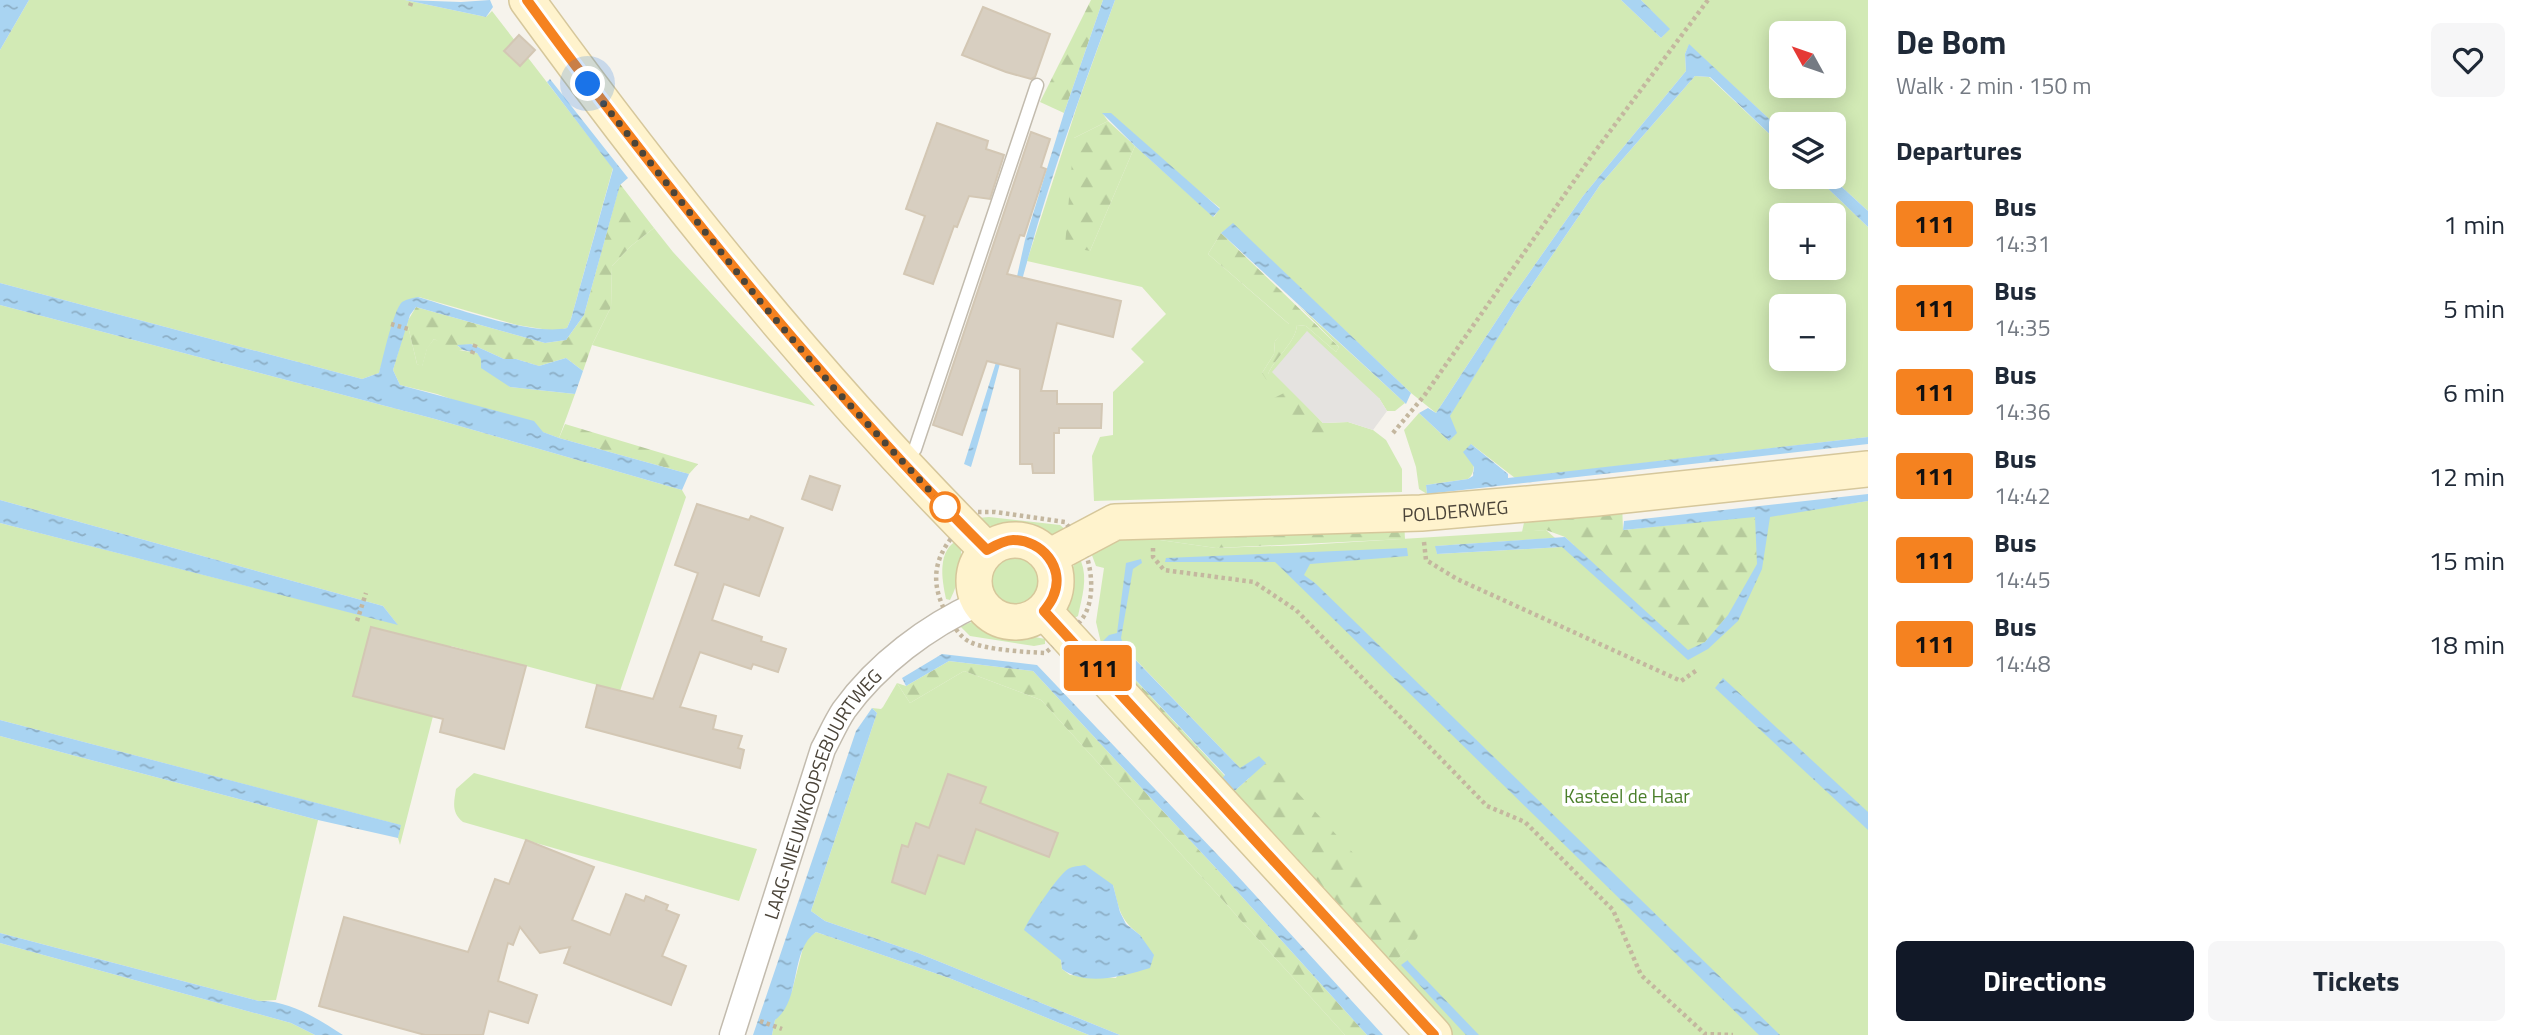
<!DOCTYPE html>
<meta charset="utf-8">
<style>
:root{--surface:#fff;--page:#f6f6f7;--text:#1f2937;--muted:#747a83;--accent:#111827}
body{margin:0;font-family:"Titillium Web",sans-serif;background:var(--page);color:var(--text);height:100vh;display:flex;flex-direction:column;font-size:26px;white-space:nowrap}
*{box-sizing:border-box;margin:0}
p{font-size:23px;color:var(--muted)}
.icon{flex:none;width:38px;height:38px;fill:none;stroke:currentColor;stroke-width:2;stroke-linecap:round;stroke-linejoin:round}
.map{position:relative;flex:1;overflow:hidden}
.panel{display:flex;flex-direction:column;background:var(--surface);width:665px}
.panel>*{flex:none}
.badge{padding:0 14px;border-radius:5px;font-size:24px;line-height:46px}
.needle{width:46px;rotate:310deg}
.tools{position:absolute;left:1769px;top:21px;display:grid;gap:14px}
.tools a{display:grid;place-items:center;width:77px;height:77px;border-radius:10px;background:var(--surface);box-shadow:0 4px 18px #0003;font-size:35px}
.you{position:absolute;width:35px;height:35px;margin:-18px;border:5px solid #fff;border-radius:50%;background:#1a73e8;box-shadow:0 0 0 10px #1a73e833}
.map>.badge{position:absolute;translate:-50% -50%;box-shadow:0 0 0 4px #fff}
h2{padding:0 28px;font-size:26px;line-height:63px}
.round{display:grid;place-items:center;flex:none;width:74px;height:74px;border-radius:10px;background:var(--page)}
.head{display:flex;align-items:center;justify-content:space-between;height:119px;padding:0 28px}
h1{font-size:33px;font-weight:700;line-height:52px}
.primary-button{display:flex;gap:14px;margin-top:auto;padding:14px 28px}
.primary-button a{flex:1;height:80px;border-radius:10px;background:var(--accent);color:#fff;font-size:28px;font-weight:700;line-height:80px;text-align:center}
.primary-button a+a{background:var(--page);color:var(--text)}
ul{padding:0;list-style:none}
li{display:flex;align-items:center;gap:21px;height:84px;padding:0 28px}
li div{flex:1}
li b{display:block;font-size:26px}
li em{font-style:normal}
li .badge{min-width:77px;font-weight:700;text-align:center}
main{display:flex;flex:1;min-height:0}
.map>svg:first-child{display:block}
.green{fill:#d2eab5;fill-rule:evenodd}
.forest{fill:url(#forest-firs)}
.parking{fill:#e5e3e0}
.water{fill:url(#water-ripples)}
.building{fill:#d8cfc1;stroke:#d3c7b4;stroke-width:2}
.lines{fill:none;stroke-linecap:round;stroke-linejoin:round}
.lane-casing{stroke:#c2bbae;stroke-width:15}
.street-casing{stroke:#c2bbae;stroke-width:27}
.secondary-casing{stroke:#d6c79b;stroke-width:38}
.path{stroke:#c4b79f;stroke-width:4.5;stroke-dasharray:3.5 3.5;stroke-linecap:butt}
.lane{stroke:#fff;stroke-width:12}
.street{stroke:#fff;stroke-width:24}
.secondary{stroke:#fff3cd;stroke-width:35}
.line-casing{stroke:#fff;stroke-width:16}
.line{stroke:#f58220;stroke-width:10}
.walk{stroke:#4b4439;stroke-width:7;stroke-dasharray:0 12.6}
.stop-dot{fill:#fff;stroke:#f58220;stroke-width:3.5}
.labels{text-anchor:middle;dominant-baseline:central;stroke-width:7;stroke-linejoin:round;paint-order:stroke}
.street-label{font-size:19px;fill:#4b4439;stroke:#fff}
.park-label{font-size:19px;fill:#4a7f2a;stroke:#fff}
</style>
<main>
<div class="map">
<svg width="1868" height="1035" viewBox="0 0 1868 1035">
<defs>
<pattern id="forest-firs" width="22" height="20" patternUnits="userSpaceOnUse" patternTransform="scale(1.75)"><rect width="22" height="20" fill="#d2eab5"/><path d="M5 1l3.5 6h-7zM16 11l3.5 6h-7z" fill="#b6ca9c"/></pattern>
<pattern id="water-ripples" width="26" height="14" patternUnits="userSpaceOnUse" patternTransform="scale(1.75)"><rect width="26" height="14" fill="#a9d4f2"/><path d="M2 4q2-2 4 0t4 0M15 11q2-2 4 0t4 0" fill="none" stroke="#8caec5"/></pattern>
</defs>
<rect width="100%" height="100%" fill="#f6f3ec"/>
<g class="green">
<polygon points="29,0 405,0 486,17 492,11 613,168 571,319 567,328 555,331 517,325 419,297 400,305 379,373 362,379 0,283 0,50"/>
<path d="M1115,0H1621L1661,38L1669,29L1641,0H1868V211L1831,177H1834V124H1782L1781,130L1689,45L1685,54L1686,71L1583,196L1508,303L1436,413L1411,393L1233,224L1221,233L1208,254L1290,325L1275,341L1274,354L1262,373L1268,374C1275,358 1296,342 1297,325L1306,326L1336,352L1339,347L1297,304L1405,403L1395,411H1387L1379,398L1295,394L1323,423L1348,422L1373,430L1386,440L1402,469V492L1094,501L1092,456L1100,437L1113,435V392L1144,362L1131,349L1166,314L1142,287L1027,261L1078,103ZM1782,33H1834V86H1782ZM1103,114L1220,208L1214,217L1135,146L1090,251L1074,138L1108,121Z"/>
<path d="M1695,76L1709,77L1781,145L1782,177H1816L1868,227V437L1515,478L1471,444C1472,455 1478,471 1468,479L1426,485L1427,494L1419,489L1416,467L1404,430L1419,413L1449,441V416L1517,307L1600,185ZM1782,215H1834V268H1782ZM1782,306H1834V359H1782Z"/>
<polygon points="654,228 673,252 815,406 592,345 611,307 612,266 631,246"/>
<polygon points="0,305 435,419 682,490 686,497 620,691 451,646 400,845 398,838 400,825 0,720 0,523 397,624 383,606 0,500"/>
<polygon points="407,322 417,364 422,366 427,348 434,339 459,350 477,353 510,387 575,394 559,438 437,394 400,385 393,370"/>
<polygon points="1868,501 1868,1035 1450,1035 1389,969 1410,945 1112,635 1101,643 1096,622 1104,568 1096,566 1090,550 1093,543 1132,536 1216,548 1305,545 1546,530 1555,538 1436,546 1437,554 1562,547"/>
<polygon points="989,517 1060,525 1067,531 1050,535 1020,527 994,527 977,522 978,518"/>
<path d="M960,539C963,561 960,580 950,600L946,599C942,580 936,549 960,539Z"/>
<circle cx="1014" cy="582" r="28"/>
<path d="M1077,561H1081C1088,579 1082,597 1078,616L1069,621C1065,601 1064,577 1077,561Z"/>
<polygon points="972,622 996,635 1025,635 1045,639 1045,644 1034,646 970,636 960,626"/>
<path d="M964,671L1041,700L1345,1035H1120L918,953L825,921L811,911L877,713L872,708L881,709L883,707L897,683L910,703ZM1055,883L1113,885C1119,908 1119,919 1140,935L1116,978L1070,975L1062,969L1051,891Z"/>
<polygon points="0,736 318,820 276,1000 259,1001 0,933"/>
<path d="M474,773L757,849L739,901L463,822C451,813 454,802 456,789Z"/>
<polygon points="816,932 949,978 1089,1035 772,1035 775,1020 792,991 805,940"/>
<polygon points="0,943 291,1023 315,1035 0,1035"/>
</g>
<g class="forest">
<polygon points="1091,0 1103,0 1064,113 1040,102"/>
<polygon points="1108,121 1135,146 1090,251 1065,246 1074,138"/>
<polygon points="620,184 654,228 631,246 612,266 611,307 592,345 583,371 566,358 539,366 516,359 504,359 471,344 458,346 463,350 459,350 446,360 441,343 434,339 427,349 422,367 417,364 407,322 416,307 545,343 566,340 584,315"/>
<path d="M1221,233L1339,347L1336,352L1306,326L1297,325C1296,342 1275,358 1268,374L1273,382L1269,384L1262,373L1274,354L1275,341L1289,324L1208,254Z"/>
<polygon points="1288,391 1323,427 1327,450 1270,400"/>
<polygon points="565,424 698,464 689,474 559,438"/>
<polygon points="1622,502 1623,530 1755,516 1757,563 1728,615 1705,642 1687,650 1565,537 1546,530 1522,532 1526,513"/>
<polygon points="1404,521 1405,539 1216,548 1132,536"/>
<polygon points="1101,643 1225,776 1218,783 1091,650"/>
<polygon points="949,661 1033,671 1226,879 1367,1035 1345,1035 1041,700 964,671 910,703 897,683 906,686"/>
<polygon points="1266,763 1275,768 1421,927 1417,938 1389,969 1229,796"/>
</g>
<polygon class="parking" points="1307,331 1379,398 1387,411 1373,430 1348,422 1323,423 1272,372"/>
<g class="water">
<polygon points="0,0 29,0 0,50"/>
<polygon points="405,0 461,2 490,0 493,7 486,17"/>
<path d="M1103,0H1115C1084,86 1051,173 1027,262C1008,330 992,399 971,467L964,464L1003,340L1025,240L1064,113Z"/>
<polygon points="1621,0 1641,0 1670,29 1661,38"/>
<polygon points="1689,44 1781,130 1781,145 1710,77 1695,76 1600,185 1517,307 1450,416 1457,433 1449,441 1419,413 1428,408 1436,413 1508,303 1583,196 1686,71 1685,54"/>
<path d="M550,79L628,178L620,185L584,315L566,340L545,343L416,307L410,315L393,370L400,385L534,421L543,432L559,438L689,474L682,490L435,419L0,305V283L362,379L379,373C383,358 393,311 402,302C407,299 413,298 418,297C456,308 531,336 567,328L571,319L613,169L547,82Z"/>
<polygon points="1102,113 1111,113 1220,209 1213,217 1135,146"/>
<polygon points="1816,177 1831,177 1868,211 1868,227"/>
<polygon points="1233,223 1411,393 1406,404 1221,233"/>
<polygon points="471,344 504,359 516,359 539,366 566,358 583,371 575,394 510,387 481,368 481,359 477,353 463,350 457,345"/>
<polygon points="1868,437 1868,444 1427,494 1426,485 1468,479 1473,476 1474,467 1463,452 1471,444 1508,474 1508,478"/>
<polygon points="1868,494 1868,501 1770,517 1762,569 1738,621 1708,649 1688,660 1562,547 1437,554 1435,546 1565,537 1688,650 1705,642 1728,615 1757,564 1755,517 1623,530 1624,521"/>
<polygon points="0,500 383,606 398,625 0,523"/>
<polygon points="1407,548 1408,556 1310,564 1304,575 1315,583 1780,1035 1759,1035 1275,562 1165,562 1166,558"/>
<polygon points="1141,559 1142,563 1133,569 1121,638 1125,649 1240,768 1259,756 1266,763 1229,796 1218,783 1225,775 1101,643 1109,635 1117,633 1126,563"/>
<polygon points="942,654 1037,665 1234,872 1383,1035 1367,1035 1226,879 1033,671 949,661 906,686 902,678"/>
<polygon points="1723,678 1868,812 1868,830 1715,688"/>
<path d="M872,708L877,713L811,911L825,921L918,953L1120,1035H1089L949,978L816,932C789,951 802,1000 775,1020L772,1035H753L856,731Z"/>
<polygon points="0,720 401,825 398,838 318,820 0,736"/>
<path d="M1085,865L1113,885L1120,912L1126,924L1140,935L1154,955L1150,968C1124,976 1086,987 1062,969L1061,960L1024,930C1028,920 1059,874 1068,869C1073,866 1079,866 1085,865Z"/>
<path d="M0,933L259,1001C289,1000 318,1019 343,1035H315L291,1023L0,943Z"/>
<polygon points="1408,960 1408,961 1479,1035 1466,1035 1401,965"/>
</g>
<g class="building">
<polygon points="983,7 1050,34 1035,77 1031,79 1006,72 962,55"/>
<polygon points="519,35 535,50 520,66 504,51"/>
<polygon points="937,123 988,141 986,149 1004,155 990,199 969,196 957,227 954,226 933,284 904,274 925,216 906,209"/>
<polygon points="1031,132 1050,139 1041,167 1046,169 1024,236 1020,235 1007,274 1121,301 1113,337 1057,323 1041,391 1057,391 1057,404 1102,404 1101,428 1059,428 1059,433 1054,433 1054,473 1033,473 1032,464 1020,464 1020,369 987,361 962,435 933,425"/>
<polygon points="810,476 840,486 832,510 802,499"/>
<polygon points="697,504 749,520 751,516 783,528 759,596 724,584 712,620 762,637 761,641 786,649 778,672 753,664 751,669 700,652 680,707 716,716 713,729 742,736 738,748 744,750 740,768 586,727 597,685 653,699 698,573 675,565"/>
<polygon points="371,627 526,666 504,749 440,732 443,719 353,696"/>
<polygon points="948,774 986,787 980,803 1058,833 1049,857 976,829 964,864 938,855 925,894 892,882 902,845 908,847 916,823 929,828"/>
<polygon points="526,840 594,867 572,920 610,935 626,894 644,901 646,896 668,905 666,910 679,915 662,956 686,966 671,1005 564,963 570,947 540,953 520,927 513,945 508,943 498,981 537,995 528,1023 489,1011 483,1035 425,1035 319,1006 344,917 468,952 495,879 509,884"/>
</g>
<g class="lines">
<g class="lane-casing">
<polyline id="lane" points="905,460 915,449 1037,85"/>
</g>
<g class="street-casing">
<g id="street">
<path id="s1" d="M732,1035L823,749C830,736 836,722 844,710C877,664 928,626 979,603"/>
</g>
</g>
<g class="secondary-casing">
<g id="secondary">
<path d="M527,0C667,193 818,381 987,550"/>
<circle cx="1015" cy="581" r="41"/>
<path id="s2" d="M1049,557L1115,522L1421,513L1597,498L1868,469"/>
<polyline points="1044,611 1434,1035"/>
</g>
</g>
<g class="path">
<polyline points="410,6 412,0"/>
<polyline points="391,324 408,329"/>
<polyline points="472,354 476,343"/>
<polyline points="1393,433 1424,396 1593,154 1708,0"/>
<path d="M978,512H995L1065,522C1069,528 1075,533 1079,539C1092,560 1097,599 1082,619C1072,632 1058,642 1045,653C1027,652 986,650 970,642C959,637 952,623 946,613C923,569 943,541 978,512Z"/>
<polyline points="1424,542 1426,560 1457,579 1681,681 1697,670"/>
<polyline points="1153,548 1153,557 1164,570 1254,582 1296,610 1487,806 1525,822 1613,910 1641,975 1705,1034 1733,1035"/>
<polyline points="357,621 366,593"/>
<polyline points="760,1021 782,1029"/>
</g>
<use href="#lane" class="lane"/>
<use href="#street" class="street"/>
<use href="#secondary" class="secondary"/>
</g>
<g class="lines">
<g class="line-casing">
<path id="line" d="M527,0C577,69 629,136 682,203C778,324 877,441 987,550C994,546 1005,540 1013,540C1042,540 1066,568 1053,597C1051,602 1047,607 1044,611L1434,1035"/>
</g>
<use href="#line" class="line"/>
<polyline class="walk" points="588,84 759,300 833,387 945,507"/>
</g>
<circle class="stop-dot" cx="945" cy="507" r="14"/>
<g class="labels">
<g class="street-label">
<text stroke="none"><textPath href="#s2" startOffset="415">POLDERWEG</textPath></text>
<text stroke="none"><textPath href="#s1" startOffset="259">LAAG-NIEUWKOOPSEBUURTWEG</textPath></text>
</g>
<g class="park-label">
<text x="1627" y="795">Kasteel de Haar</text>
</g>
</g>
</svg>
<div class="tools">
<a><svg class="needle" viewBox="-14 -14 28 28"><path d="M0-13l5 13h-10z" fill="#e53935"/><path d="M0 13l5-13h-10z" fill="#747a83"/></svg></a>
<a><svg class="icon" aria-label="layers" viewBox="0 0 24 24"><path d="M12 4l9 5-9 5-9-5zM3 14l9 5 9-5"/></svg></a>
<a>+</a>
<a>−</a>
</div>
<div class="you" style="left:588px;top:84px"></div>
<b class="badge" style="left:1098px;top:668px;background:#f58220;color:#111">111</b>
</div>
<section class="panel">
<div class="head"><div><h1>De Bom</h1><p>Walk · 2 min · 150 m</p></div><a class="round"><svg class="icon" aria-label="heart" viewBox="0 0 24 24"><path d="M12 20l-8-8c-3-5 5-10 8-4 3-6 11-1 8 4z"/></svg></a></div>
<h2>Departures</h2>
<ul>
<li><span class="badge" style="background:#f58220;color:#111">111</span><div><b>Bus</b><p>14:31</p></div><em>1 min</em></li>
<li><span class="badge" style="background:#f58220;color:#111">111</span><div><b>Bus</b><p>14:35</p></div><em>5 min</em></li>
<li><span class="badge" style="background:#f58220;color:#111">111</span><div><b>Bus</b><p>14:36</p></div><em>6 min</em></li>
<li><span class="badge" style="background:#f58220;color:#111">111</span><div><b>Bus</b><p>14:42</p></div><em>12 min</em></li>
<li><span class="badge" style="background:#f58220;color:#111">111</span><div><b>Bus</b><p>14:45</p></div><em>15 min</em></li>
<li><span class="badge" style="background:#f58220;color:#111">111</span><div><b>Bus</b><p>14:48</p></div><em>18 min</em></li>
</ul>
<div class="primary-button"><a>Directions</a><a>Tickets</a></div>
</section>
</main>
